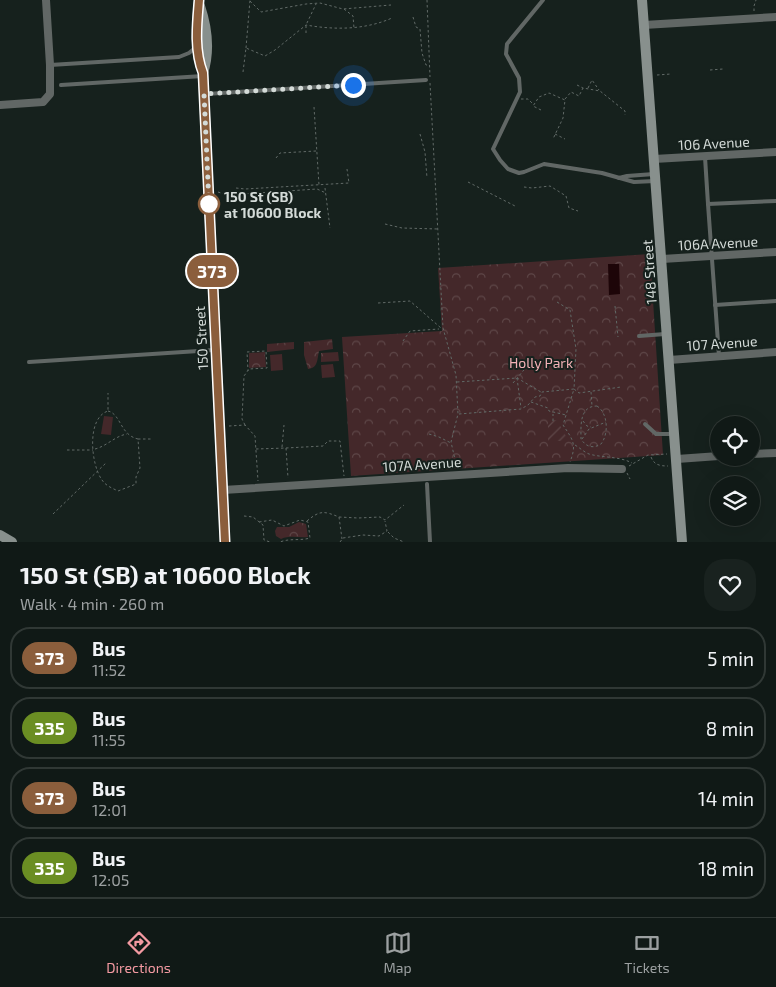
<!DOCTYPE html>
<meta charset="utf-8">
<style>
:root{--surface:#101916;--page:#19221f;--text:#f1f3f6;--muted:#9ca0a1;--line:#303835;--accent:#f49aa2}
body{margin:0;font-family:"Exo 2",sans-serif;background:var(--page);color:var(--text);height:100vh;display:flex;flex-direction:column;font-size:19px;white-space:nowrap}
*{box-sizing:border-box;margin:0}
p{font-size:16px;color:var(--muted)}
.icon{flex:none;width:28px;height:28px;fill:none;stroke:currentColor;stroke-width:2;stroke-linecap:round;stroke-linejoin:round}
.map{position:relative;height:542px;overflow:hidden}
.panel{display:flex;flex-direction:column;background:var(--surface);flex:1}
.panel>*{flex:none}
.badge{padding:0 10px;border-radius:16px;font-size:18px;line-height:32px}
.buttons{position:absolute;left:710px;top:416px;display:grid;gap:10px}
.buttons a{display:grid;place-items:center;width:50px;height:50px;border-radius:50%;background:var(--surface);box-shadow:0 5px 20px #0002,0 0 0 1px var(--line);font-size:25px}
.you{position:absolute;width:25px;height:25px;margin:-12px;border:4px solid #fff;border-radius:50%;background:#1a73e8;box-shadow:0 0 0 8px #1a73e833}
.map>.badge{position:absolute;translate:-50% -50%;box-shadow:0 0 0 2px #fff}
.round{display:grid;place-items:center;flex:none;width:52px;height:52px;border-radius:20px;background:var(--page)}
.head{display:flex;align-items:center;justify-content:space-between;height:85px;padding:0 20px}
h1{font-size:24px;font-weight:700;line-height:38px}
ul{padding:0;list-style:none}
li{display:flex;align-items:center;gap:15px;height:62px;margin:0 10px 8px;padding:0 10px;border:2px solid var(--line);border-radius:20px}
li div{flex:1}
li b{display:block;font-size:19px}
li em{font-style:normal}
li .badge{min-width:55px;font-weight:700;text-align:center}
.dock{display:flex;justify-content:space-around;align-items:center;height:70px;border-top:1px solid var(--line);background:var(--surface);font-size:14px;color:var(--muted)}
.dock a{display:grid;justify-items:center;gap:2px}
.dock .on{color:var(--accent)}
.map>svg:first-child{display:block}
.grass{fill:#44282a}
.park{fill:url(#park-crowns)}
.garden{fill:url(#garden-furrows)}
.water{fill:#1d0508}
.lines{fill:none;stroke-linecap:round;stroke-linejoin:round}
.path{stroke:#616a67;stroke-width:1;stroke-dasharray:2.5 2.5;stroke-linecap:butt}
.lane{stroke:#616765;stroke-width:4}
.street{stroke:#616765;stroke-width:8}
.secondary{stroke:#88908d;stroke-width:10}
.line-casing{stroke:#fff;stroke-width:11}
.line{stroke:#8b5e3c;stroke-width:8}
.walk{stroke:#d4dbd8;stroke-width:5;stroke-dasharray:0 9}
.stop-dot{fill:#fff;stroke:#8b5e3c;stroke-width:2.5}
.labels{text-anchor:middle;dominant-baseline:central;stroke-width:4;stroke-linejoin:round;paint-order:stroke}
.street-label{font-size:14px;fill:#d4dbd8;stroke:#16211d}
.stop-label{font-size:14px;font-weight:bold;fill:#d4dbd8;stroke:#16211d;text-anchor:start}
.park-label{font-size:14px;fill:#f2b1b6;stroke:#16211d}
</style>
<div class="map">
<svg width="776" height="542" viewBox="0 0 776 542">
<defs>
<pattern id="park-crowns" width="20" height="18" patternUnits="userSpaceOnUse" patternTransform="scale(1.25)"><rect width="20" height="18" fill="#44282a"/><path d="M2 6a3 3 0 1 1 6 0M12 15a3 3 0 1 1 6 0" fill="none" stroke="#5e4748"/></pattern>
<pattern id="garden-furrows" width="10" height="10" patternUnits="userSpaceOnUse" patternTransform="scale(1.25)"><rect width="10" height="10" fill="#44282a"/><path d="M-1 1l2-2M0 10L10 0M9 11l2-2" fill="none" stroke="#5e4748"/></pattern>
</defs>
<rect width="100%" height="100%" fill="#16211d"/>
<g class="grass">
<polygon points="282,354 283,370 271,371 270,355"/>
<polygon points="333,364 335,377 322,378 321,365"/>
<polygon points="104,416 113,417 111,435 101,434"/>
</g>
<g class="park">
<polygon points="650,254 663,455 351,476 342,337 442,331 438,268"/>
<path d="M332,339L333,349L319,351C317,360 318,368 308,369L304,355V342Z"/>
<polygon points="294,342 294,349 267,352 267,344"/>
<polygon points="265,352 266,367 249,368 249,353"/>
<polygon points="338,352 339,361 321,362 321,353"/>
<path d="M299,522L306,524L308,537C299,538 290,535 281,539L276,536L275,531L277,527H289Z"/>
</g>
<polygon class="garden" points="557,420 567,438 567,441 548,441 548,421"/>
<polygon class="water" points="608,264 619,264 620,294 609,295"/>
<g class="lines">
<g class="path">
<polyline points="427,0 430,77"/>
<polyline points="250,1 261,12 306,4 320,3 343,9 391,5"/>
<polyline points="344,9 353,16 354,28"/>
<polyline points="754,11 754,6 756,0"/>
<polyline points="413,17 416,27 420,29 422,53 426,65 429,65"/>
<polyline points="306,33 306,25 316,4"/>
<polyline points="246,48 250,0"/>
<polyline points="710,70 723,69"/>
<path d="M243,72L246,48L265,56L275,50L306,25C334,30 365,30 392,18"/>
<polyline points="657,75 671,74"/>
<polyline points="430,83 443,328 456,375 458,414 451,442 457,468"/>
<polyline points="577,85 583,88"/>
<polyline points="588,88 592,80 599,90"/>
<polyline points="521,99 528,99 533,104"/>
<polyline points="565,99 571,92 579,96 583,88 600,91 625,111 625,115"/>
<polyline points="314,107 319,185"/>
<polyline points="541,110 533,106 539,97 549,93 565,100 563,118 553,139"/>
<polyline points="420,134 425,152 427,178"/>
<polyline points="555,134 565,139"/>
<polyline points="276,158 280,153 316,151"/>
<polyline points="468,182 517,207"/>
<polyline points="524,187 532,188 550,186 566,196 569,208 578,211"/>
<polyline points="236,188 245,189 349,183 347,169"/>
<polyline points="325,188 330,228"/>
<polyline points="218,192 227,195 317,189 326,193"/>
<polyline points="385,224 402,228 438,229"/>
<polyline points="557,302 570,310 576,349 574,389 579,393 621,387"/>
<polyline points="378,303 410,301 441,328"/>
<polyline points="615,306 618,337"/>
<polyline points="403,341 410,331 439,329"/>
<polyline points="517,378 521,408"/>
<polyline points="457,382 517,378 541,392"/>
<polyline points="513,383 528,365 575,361"/>
<polyline points="591,392 592,406"/>
<polyline points="531,402 548,408 549,411 566,415"/>
<path d="M597,406C608,413 609,434 601,444C593,449 586,447 581,439C581,426 579,406 597,406Z"/>
<path d="M108,411C121,414 120,435 138,439L140,468L136,477V484L118,491C112,488 106,486 102,480C91,465 86,418 108,411V393"/>
<path d="M459,414L521,409L528,405L535,397L540,396L542,392L574,389L563,425C573,440 577,444 570,462"/>
<polyline points="553,421 553,414"/>
<polyline points="583,421 587,426 591,427"/>
<polyline points="245,425 242,419 244,376 249,369 267,368 266,351 247,352 248,371"/>
<polyline points="229,426 245,425 255,436 258,481"/>
<polyline points="429,434 439,437 451,443"/>
<polyline points="138,439 153,439"/>
<polyline points="582,439 589,429 606,422"/>
<path d="M575,445C580,448 584,452 589,454C603,458 619,456 632,463"/>
<polyline points="282,447 284,425"/>
<polyline points="286,448 323,446 328,441 340,441 344,476"/>
<path d="M95,449C107,446 115,436 127,434"/>
<polyline points="256,449 286,448 288,478"/>
<polyline points="67,450 93,450"/>
<path d="M651,457C654,465 660,466 668,466"/>
<polyline points="629,466 648,455 667,454"/>
<polyline points="627,473 630,479"/>
<polyline points="53,514 107,462"/>
<polyline points="244,516 253,517 263,525 264,540 270,542"/>
<polyline points="339,517 358,518 380,517 385,520 404,505"/>
<path d="M307,521C320,510 324,511 339,517L342,539"/>
<path d="M259,522L272,520L284,526L300,520L308,522L310,538C300,541 290,538 280,542"/>
<polyline points="388,532 394,538 404,542"/>
<polyline points="340,542 343,538 363,535 379,536 387,531 385,521"/>
</g>
<g class="lane">
<polyline points="543,0 507,44 506,54 519,78 520,92 493,149 500,160 508,169 519,173 524,172 544,164 602,173 634,182 655,181"/>
<polyline points="50,65 179,57 189,53 195,48"/>
<polyline points="61,85 203,76"/>
<polyline points="206,94 426,80"/>
<polyline points="705,157 708,204 776,201"/>
<polyline points="619,178 627,176 654,174"/>
<polyline points="708,204 719,356"/>
<polyline points="715,305 776,301"/>
<polyline points="639,336 665,334"/>
<polyline points="29,362 214,350"/>
<polyline points="645,424 656,434 673,434"/>
<polyline points="427,484 430,542"/>
</g>
<g class="street">
<polyline points="644,25 776,17"/>
<polyline points="0,105 43,102 50,94 50,65 46,0"/>
<polyline points="654,159 776,152"/>
<polyline points="662,259 776,252"/>
<polyline points="669,360 776,352"/>
<polyline points="751,454 776,453"/>
<polyline points="677,459 719,456"/>
<polyline points="223,490 568,468 622,469"/>
</g>
<g class="secondary">
<path d="M199,0C197,24 194,50 203,73L225,542"/>
<polyline points="642,0 682,542"/>
<path d="M200,6C207,27 210,51 203,73"/>
<polyline points="0,535 12,542"/>
</g>
</g>
<g class="lines">
<g class="line-casing">
<path id="line" d="M199,0C197,24 194,50 203,73L225,542"/>
</g>
<use href="#line" class="line"/>
<polyline class="walk" points="209,204 204,94 353,85"/>
</g>
<circle class="stop-dot" cx="209" cy="204" r="10"/>
<g class="labels">
<g class="street-label">
<text transform="translate(714 143) rotate(-3)">106 Avenue</text>
<text transform="translate(718 243) rotate(-3)">106A Avenue</text>
<text transform="translate(649 272) rotate(-94)">148 Street</text>
<text transform="translate(201 338) rotate(-93)">150 Street</text>
<text transform="translate(722 343) rotate(-4)">107 Avenue</text>
<text transform="translate(422 464) rotate(-4)">107A Avenue</text>
</g>
<g class="stop-label">
<text x="224" y="196">150 St (SB)<tspan x="224" dy="16">at 10600 Block</tspan></text>
</g>
<g class="park-label">
<text x="541" y="362">Holly Park</text>
</g>
</g>
</svg>
<div class="buttons">
<a><svg class="icon" aria-label="locate" viewBox="0 0 24 24"><circle cx="12" cy="12" r="6"/><path d="M12 2v4M12 18v4M2 12h4M18 12h4"/></svg></a>
<a><svg class="icon" aria-label="layers" viewBox="0 0 24 24"><path d="M12 4l9 5-9 5-9-5zM3 14l9 5 9-5"/></svg></a>
</div>
<div class="you" style="left:353px;top:85px"></div>
<b class="badge" style="left:212px;top:271px;background:#8b5e3c;color:#fff">373</b>
</div>
<section class="panel">
<div class="head"><div><h1>150 St (SB) at 10600 Block</h1><p>Walk · 4 min · 260 m</p></div><a class="round"><svg class="icon" aria-label="heart" viewBox="0 0 24 24"><path d="M12 20l-8-8c-3-5 5-10 8-4 3-6 11-1 8 4z"/></svg></a></div>
<ul>
<li><span class="badge" style="background:#8b5e3c;color:#fff">373</span><div><b>Bus</b><p>11:52</p></div><em>5 min</em></li>
<li><span class="badge" style="background:#6b8e23;color:#fff">335</span><div><b>Bus</b><p>11:55</p></div><em>8 min</em></li>
<li><span class="badge" style="background:#8b5e3c;color:#fff">373</span><div><b>Bus</b><p>12:01</p></div><em>14 min</em></li>
<li><span class="badge" style="background:#6b8e23;color:#fff">335</span><div><b>Bus</b><p>12:05</p></div><em>18 min</em></li>
</ul>
</section>
<nav class="dock">
<a class="on"><svg class="icon" aria-label="directions" viewBox="0 0 24 24"><path d="M12 3l9 9-9 9-9-9zM9 14v-3h6M13 9l2 2-2 2"/></svg>Directions</a>
<a><svg class="icon" aria-label="map" viewBox="0 0 24 24"><path d="M3 6l6-2 6 2 6-2v14l-6 2-6-2-6 2zM9 4v14M15 6v14"/></svg>Map</a>
<a><svg class="icon" aria-label="tickets" viewBox="0 0 24 24"><path d="M3 7h18v10H3zM15 7v10"/></svg>Tickets</a>
</nav>
